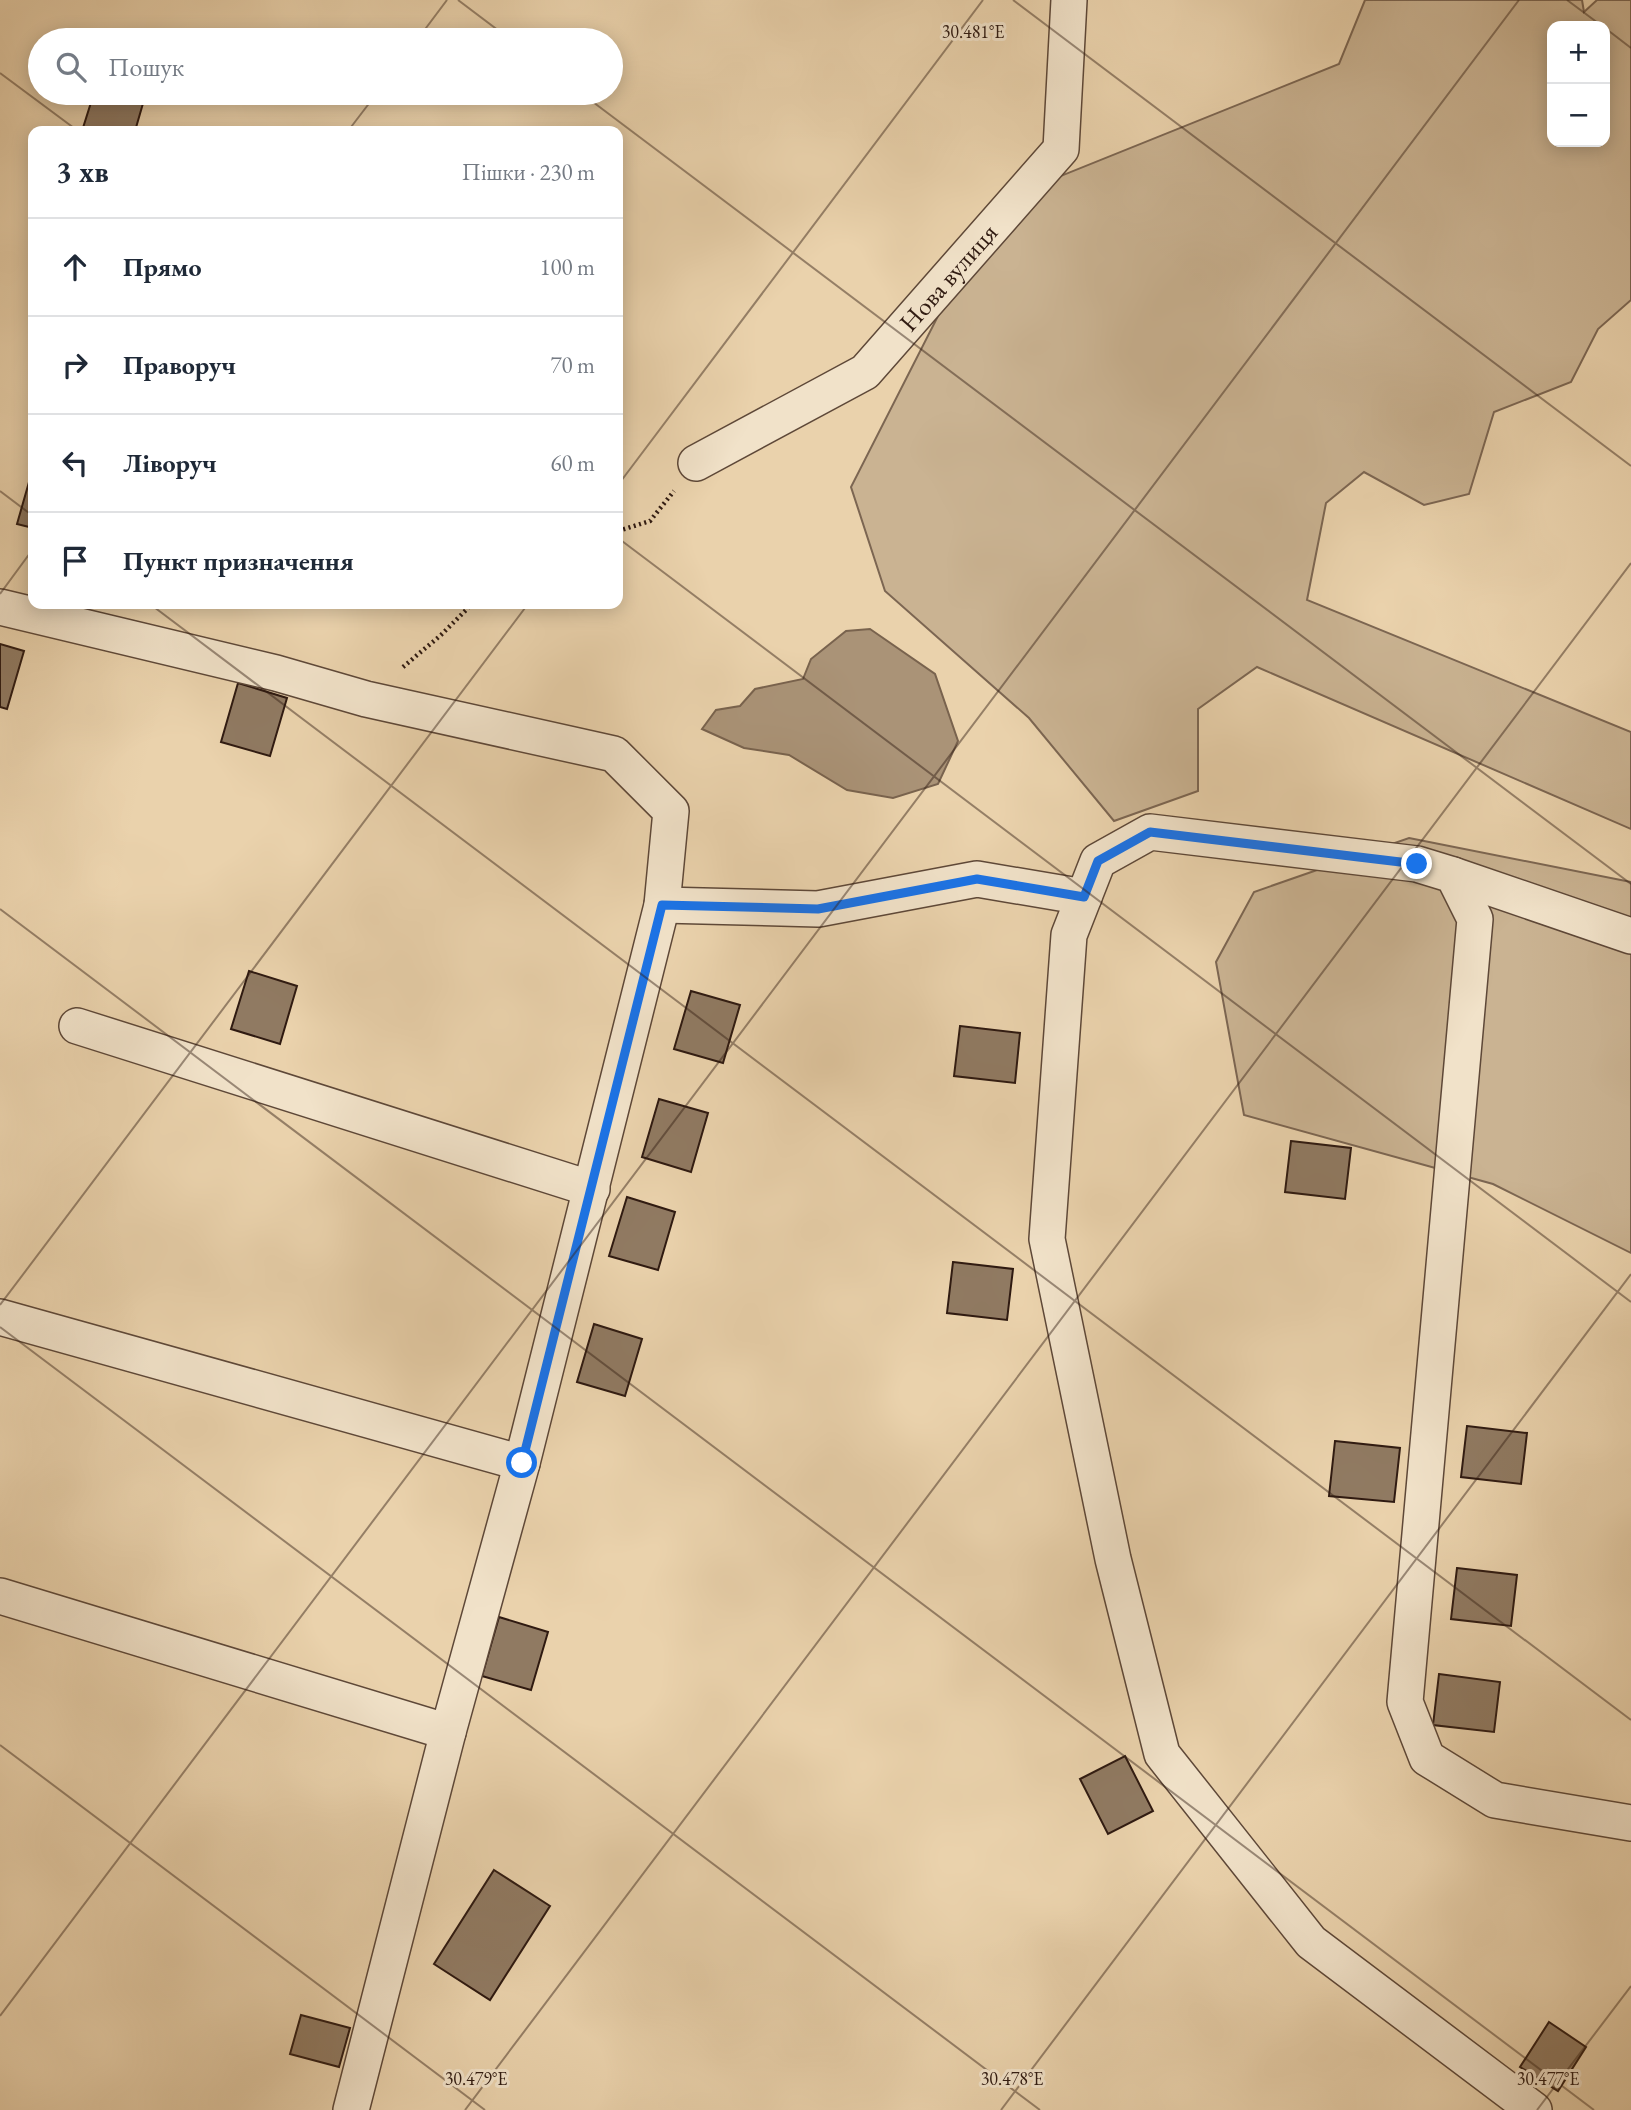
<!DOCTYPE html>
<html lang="uk">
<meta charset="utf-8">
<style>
body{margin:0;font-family:"EB Garamond",serif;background:#f2f2f3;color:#1f2937}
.controls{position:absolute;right:21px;top:21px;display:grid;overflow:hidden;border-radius:14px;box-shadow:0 4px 18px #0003}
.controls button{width:63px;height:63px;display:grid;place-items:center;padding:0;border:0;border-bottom:2px solid #e0e1e3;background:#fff;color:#1f2937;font:35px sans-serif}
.stop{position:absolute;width:21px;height:21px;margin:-16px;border:5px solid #1a73e8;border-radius:50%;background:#fff}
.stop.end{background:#1a73e8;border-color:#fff;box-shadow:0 2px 7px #0008}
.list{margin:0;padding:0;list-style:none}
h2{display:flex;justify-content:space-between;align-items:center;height:91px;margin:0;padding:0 28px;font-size:30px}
h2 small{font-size:23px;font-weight:400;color:#747a83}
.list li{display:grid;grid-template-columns:46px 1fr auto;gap:21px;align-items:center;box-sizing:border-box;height:98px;padding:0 28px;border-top:2px solid #e0e1e3}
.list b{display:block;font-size:26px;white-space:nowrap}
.list em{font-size:23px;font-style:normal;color:#747a83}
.icon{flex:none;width:38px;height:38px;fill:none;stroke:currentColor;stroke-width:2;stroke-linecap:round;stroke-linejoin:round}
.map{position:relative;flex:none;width:1631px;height:2110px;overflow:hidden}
.search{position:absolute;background:#fff;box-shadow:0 4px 18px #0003;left:28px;top:28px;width:595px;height:77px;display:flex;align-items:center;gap:18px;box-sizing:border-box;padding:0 24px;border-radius:38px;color:#747a83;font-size:26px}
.panel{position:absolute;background:#fff;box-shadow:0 4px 18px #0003;left:28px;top:126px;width:595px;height:483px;border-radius:14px}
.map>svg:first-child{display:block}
.green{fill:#cab392;stroke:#7c6652;stroke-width:2;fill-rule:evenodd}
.water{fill:#aa9377;stroke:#79634e;stroke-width:2}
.building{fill:#907a62;stroke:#2f1a11;stroke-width:2}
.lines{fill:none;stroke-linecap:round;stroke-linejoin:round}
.street-casing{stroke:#5e4838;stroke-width:38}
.path{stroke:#2f1a11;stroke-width:4.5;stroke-dasharray:2 3.5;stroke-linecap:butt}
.street{stroke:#f1e2c9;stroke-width:35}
.route{stroke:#1a73e8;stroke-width:9}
.ticks{fill:none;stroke:#2f1a11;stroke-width:2;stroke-opacity:0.45}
.labels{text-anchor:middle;stroke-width:6;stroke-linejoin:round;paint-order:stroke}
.street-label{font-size:26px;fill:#2f1a11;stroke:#f1e2c9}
.ticks-label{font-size:18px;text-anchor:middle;fill:#2f1a11;stroke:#f1e2c9;stroke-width:6;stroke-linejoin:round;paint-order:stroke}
</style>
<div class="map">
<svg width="1631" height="2110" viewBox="0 0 1631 2110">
<rect width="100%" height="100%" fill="#ead2ac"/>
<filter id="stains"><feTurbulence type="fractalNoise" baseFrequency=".00286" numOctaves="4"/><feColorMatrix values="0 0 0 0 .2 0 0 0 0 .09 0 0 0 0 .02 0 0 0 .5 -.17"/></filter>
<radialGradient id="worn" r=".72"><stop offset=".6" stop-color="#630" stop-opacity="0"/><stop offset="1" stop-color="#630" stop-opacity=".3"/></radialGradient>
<!-- green -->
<g class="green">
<path d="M1365,0H1582L1584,12L1597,0H1631V300L1598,329L1571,382L1494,412L1469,494L1424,505L1364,472L1326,503L1307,600L1631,732V829L1257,667L1198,709V791L1114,821L1029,718L885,591L851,487L996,202L1339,64ZM1552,26H1605V142H1552Z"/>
<path d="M1409,838L1631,882V1253L1493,1184L1244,1115L1216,962L1254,892Z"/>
</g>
<!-- water -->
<path class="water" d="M870,629L935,674L958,741L938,784L893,798L847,790L789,755L744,748L702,729L716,710L740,706L755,689L803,679L811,659L846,631Z"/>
<!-- building -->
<g class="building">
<path d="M94,93H146L135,131H82Z"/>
<path d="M33,468V528L17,524Z"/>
<path d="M0,644L24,651L7,709L0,707Z"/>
<path d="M238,683L287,698L270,756L221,742Z"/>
<path d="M249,971L297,986L280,1044L231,1029Z"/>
<path d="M691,991L740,1005L723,1063L674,1049Z"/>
<path d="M960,1026L1020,1033L1015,1083L954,1076Z"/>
<path d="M659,1099L708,1113L691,1172L642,1157Z"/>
<path d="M1291,1141L1351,1148L1345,1199L1285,1192Z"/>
<path d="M627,1197L675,1212L658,1270L609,1256Z"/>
<path d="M953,1262L1013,1269L1007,1320L947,1313Z"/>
<path d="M594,1324L642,1339L625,1396L577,1382Z"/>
<path d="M1467,1426L1527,1433L1521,1484L1461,1477Z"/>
<path d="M1335,1441L1400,1448L1394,1502L1329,1496Z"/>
<path d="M1457,1568L1517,1575L1511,1626L1451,1619Z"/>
<path d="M499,1617L548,1632L531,1690L482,1676Z"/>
<path d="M1439,1674L1500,1682L1494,1732L1433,1725Z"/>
<path d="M1125,1756L1153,1811L1108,1834L1080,1779Z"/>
<path d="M494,1870L550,1906L490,2000L434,1964Z"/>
<path d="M301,2015L350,2028L339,2067L290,2054Z"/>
<path d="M1549,2022L1586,2047L1558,2091L1520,2067Z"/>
</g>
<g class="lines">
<!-- street casing -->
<g class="street-casing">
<g id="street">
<path id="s1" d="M696,463L865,372L1061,149L1069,0"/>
<path d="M0,607L276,673L366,699L614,754L671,811L662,905L522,1463L448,1732L351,2110"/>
<path d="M1453,875L1631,936"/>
<path d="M662,905L818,909L977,879L1084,897"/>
<path d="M77,1026L592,1189"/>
<path d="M0,1317L522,1463"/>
<path d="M0,1596L448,1732"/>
<path d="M1534,2110L1311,1942L1162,1754L1113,1559L1047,1239L1069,935L1098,861L1150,832L1417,864L1453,875L1475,919L1405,1702L1427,1758L1495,1800L1631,1823"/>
</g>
</g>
<!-- path -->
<g class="path">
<path d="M618,531L650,521L674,491"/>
<path d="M403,667L441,635L472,604"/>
</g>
<!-- street -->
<use href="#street" class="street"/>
</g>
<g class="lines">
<!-- route -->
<path class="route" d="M522,1463L662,905L818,909L977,879L1084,897L1098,861L1150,832L1417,864"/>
</g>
<!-- ticks -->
<path class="ticks" d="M458,0L511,40M1013,0L1631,466M1567,0L1602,26M1605,28L1631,48M417,40L447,0M0,73L78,131M581,93L1631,884M348,131L377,93M618,485L983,0M0,491L33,516M618,538L1631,1302M0,594L33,549M150,604L1631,1720M0,909L1594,2110M0,1305L528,604M0,1327L1040,2110M0,1745L485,2110M0,2016L1519,0M465,2110L1631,563M1001,2110L1631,1274M1537,2110L1631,1986"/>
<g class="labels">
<!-- street labels -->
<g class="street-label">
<text dy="9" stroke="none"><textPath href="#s1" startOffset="318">Нова вулиця</textPath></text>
</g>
</g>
<g class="ticks-label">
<text x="973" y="38">30.481°E</text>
<text x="476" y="2085">30.479°E</text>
<text x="1012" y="2085">30.478°E</text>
<text x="1548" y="2085">30.477°E</text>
</g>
<rect width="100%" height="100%" filter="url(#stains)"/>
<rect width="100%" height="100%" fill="url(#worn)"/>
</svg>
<div class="controls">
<button>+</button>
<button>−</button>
</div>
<div class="stop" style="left:522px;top:1463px"></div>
<div class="stop end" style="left:1417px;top:864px"></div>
<div class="search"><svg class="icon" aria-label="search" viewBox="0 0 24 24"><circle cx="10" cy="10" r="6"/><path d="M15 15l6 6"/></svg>Пошук</div>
<section class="panel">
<h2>3 хв<small>Пішки · 230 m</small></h2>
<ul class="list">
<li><svg class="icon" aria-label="ahead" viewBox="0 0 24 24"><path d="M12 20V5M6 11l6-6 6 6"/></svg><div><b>Прямо</b></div><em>100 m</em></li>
<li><svg class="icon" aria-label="right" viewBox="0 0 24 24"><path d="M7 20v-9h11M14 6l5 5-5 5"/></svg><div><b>Праворуч</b></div><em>70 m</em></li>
<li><svg class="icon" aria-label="left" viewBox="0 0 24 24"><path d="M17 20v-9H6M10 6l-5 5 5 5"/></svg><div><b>Ліворуч</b></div><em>60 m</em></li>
<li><svg class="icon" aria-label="arrive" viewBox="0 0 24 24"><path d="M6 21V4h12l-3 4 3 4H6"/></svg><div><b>Пункт призначення</b></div></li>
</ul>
</section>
</div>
